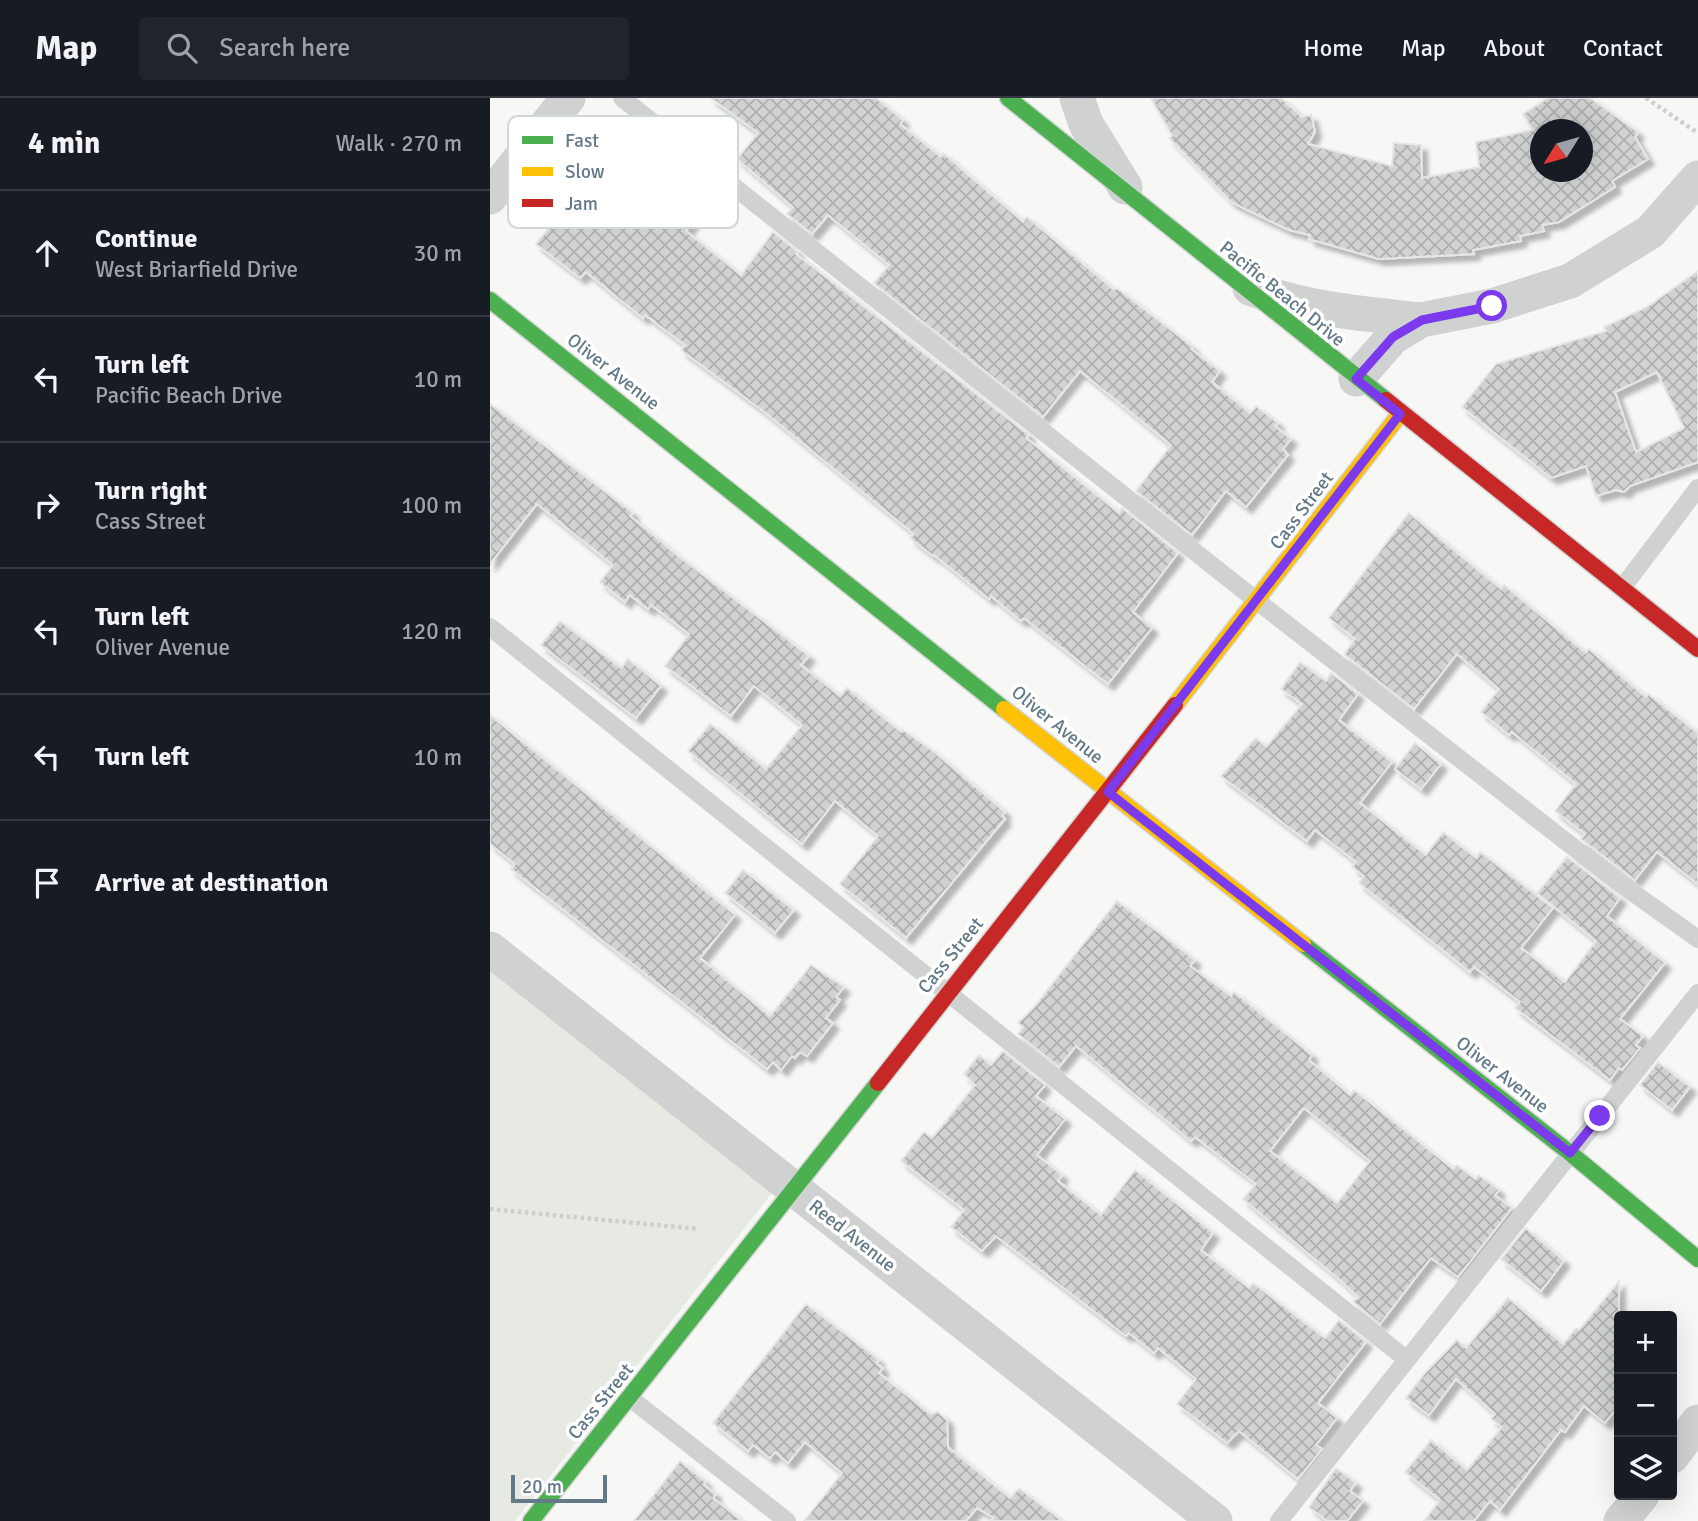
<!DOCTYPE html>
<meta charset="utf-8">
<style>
body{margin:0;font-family:Signika,sans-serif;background:#20242c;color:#f1f3f6}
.controls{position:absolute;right:21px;bottom:21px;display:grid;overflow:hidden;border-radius:7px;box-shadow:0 7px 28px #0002}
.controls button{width:63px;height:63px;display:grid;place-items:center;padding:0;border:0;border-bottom:2px solid #363941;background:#171b24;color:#f1f3f6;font:35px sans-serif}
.compass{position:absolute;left:1040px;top:21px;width:63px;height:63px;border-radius:50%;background:#171b24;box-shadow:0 7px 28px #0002;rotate:233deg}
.scale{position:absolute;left:21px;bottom:18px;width:96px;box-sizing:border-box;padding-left:7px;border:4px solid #647988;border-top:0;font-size:19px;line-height:24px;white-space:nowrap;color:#647988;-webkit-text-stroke:5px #fff;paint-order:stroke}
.stop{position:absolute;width:21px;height:21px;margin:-16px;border:5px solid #7c3aed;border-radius:50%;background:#fff}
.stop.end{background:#7c3aed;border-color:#fff;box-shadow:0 2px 7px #0008}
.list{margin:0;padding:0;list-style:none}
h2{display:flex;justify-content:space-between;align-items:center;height:91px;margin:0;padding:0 28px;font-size:30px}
h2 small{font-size:23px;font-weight:400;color:#9ea1a6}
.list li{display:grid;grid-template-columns:46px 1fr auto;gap:21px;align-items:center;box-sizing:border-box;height:126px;padding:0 28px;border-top:2px solid #363941}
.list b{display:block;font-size:26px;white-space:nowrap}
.list p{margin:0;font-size:23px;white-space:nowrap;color:#9ea1a6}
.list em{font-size:23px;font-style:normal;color:#9ea1a6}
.icon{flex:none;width:38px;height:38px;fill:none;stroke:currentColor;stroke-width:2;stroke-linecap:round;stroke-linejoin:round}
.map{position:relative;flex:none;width:1208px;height:1423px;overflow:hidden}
header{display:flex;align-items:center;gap:42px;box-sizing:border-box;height:98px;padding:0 35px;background:#171b24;border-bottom:2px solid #363941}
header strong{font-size:33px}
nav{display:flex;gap:38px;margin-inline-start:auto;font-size:24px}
.search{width:490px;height:63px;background:#20242c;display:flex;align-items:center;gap:18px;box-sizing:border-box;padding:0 24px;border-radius:7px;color:#9ea1a6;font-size:26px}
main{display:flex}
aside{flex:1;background:#171b24}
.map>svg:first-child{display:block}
.green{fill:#e6eae3}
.building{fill:url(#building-cross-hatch);stroke:#e6e6e5;stroke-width:2;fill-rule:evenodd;filter:url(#shadow)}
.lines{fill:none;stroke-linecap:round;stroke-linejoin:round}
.fast-casing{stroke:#d3d5d5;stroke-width:19}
.slow-casing{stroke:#d3d5d5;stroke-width:19}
.jam-casing{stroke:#d3d5d5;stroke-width:19}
.path{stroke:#cccecf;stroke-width:4.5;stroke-dasharray:3.5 3.5;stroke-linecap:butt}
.lane{stroke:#d0d2d2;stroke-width:18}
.street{stroke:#d0d2d2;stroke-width:35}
.fast{stroke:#4caf50;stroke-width:16}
.slow{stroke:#ffc107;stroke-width:16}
.jam{stroke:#c62828;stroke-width:16}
.route{stroke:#7c3aed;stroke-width:9}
.labels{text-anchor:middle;stroke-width:7;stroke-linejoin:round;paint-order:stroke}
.street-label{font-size:19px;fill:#647988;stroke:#fff}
.key{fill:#fff;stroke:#d0d7db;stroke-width:2}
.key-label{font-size:19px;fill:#647988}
</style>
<header>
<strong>Map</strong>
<div class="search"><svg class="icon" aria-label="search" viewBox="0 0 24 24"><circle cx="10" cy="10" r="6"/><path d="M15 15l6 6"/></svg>Search here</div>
<nav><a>Home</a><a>Map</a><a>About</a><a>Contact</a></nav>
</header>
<main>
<aside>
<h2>4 min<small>Walk · 270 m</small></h2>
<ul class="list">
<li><svg class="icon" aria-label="ahead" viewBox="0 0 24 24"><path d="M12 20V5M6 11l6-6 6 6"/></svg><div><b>Continue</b><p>West Briarfield Drive</p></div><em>30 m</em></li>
<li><svg class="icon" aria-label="left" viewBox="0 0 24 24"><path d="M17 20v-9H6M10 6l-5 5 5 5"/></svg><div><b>Turn left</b><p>Pacific Beach Drive</p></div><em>10 m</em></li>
<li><svg class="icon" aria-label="right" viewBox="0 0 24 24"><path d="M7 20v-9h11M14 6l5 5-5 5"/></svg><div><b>Turn right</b><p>Cass Street</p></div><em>100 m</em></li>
<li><svg class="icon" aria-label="left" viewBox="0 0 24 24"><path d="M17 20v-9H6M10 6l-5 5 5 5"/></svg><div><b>Turn left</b><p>Oliver Avenue</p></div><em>120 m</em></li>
<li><svg class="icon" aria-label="left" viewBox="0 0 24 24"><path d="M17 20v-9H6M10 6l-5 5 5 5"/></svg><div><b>Turn left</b></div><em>10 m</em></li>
<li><svg class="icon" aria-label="arrive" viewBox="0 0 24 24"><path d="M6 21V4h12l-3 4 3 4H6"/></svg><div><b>Arrive at destination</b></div></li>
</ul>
</aside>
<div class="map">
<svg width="1208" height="1423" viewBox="0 0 1208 1423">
<defs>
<pattern id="building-cross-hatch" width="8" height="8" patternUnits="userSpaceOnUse" patternTransform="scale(1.75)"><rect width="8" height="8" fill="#d1d3d3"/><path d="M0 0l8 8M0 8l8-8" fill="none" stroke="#adb0b1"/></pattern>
<filter id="shadow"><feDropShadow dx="6" dy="6" stdDeviation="2" flood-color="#0004"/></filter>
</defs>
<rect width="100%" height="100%" fill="#f7f7f5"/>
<!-- green -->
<path class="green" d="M0,865L282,1095L25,1423H0Z"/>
<!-- building -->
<g class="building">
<path d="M221,0H386L413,22L410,26L451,59L453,55L533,124L537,119L623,191H628L703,249L701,251L730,273L722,284L760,315L766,308L788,325L785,328L801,341L793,351L798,357L756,409L736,393L702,437L646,393L681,347L590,273L553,319L384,185L399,167L338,117L322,136L297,116L303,109L247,61L268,35Z"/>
<path d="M661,0H791L812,19L821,17L825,34L818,46L902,68L904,45L931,47L932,80L989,69L986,44L1043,32L1033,16L1058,0H1100L1148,34L1145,39L1158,61L1122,83L1125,89L1069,124L1052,127L1054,133L1030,138L1031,143L983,152L984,156L889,161L819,141L820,137L799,132L741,104L679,40L682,38ZM1051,32H1093V74H1051Z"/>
<path d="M133,26L193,70L183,83L215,108L196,133L251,177L283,134L308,154L306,156L539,337L536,340L629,415L632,410L688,455L643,514L662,530L618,586L534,520L531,523L501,498L499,501L444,457L443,458L420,440L424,436L272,312L191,252L195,247L155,217L153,220L96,174L90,180L46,146L96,83L91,79Z"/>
<path d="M1208,173V364L1140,388L1134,394L1126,392L1106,398L1096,368L1061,380L972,309L1006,266L1116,233L1114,229L1157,209ZM1167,274L1194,330L1146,354L1125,294Z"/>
<path d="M0,306L143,415L140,418L187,457L319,558L311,567L350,598L357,590L411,634L413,632L443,653L515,714L512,718L515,721L416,840L350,786L388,738L345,703L312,746L198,653L220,626L276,671L312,627L264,588L241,618L175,568L199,536L161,507L158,511L140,497L135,504L110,484L123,467L47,406L0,466Z"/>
<path d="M919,415L1011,491L1014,487L1096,555L1099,551L1156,599L1158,596L1208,635V786L1167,754L1145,782L1091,741L1095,736L1065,713L1086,686L1022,634L1019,637L991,614L1009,591L967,556L924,611L854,556L865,541L839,520Z"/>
<path d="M70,523L131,570L138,561L171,588L146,620L51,547Z"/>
<path d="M810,564L836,583L841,575L868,596L849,622L902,664L870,705L936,757L953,734L986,760L990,754L1063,810L1031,850L1075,884L1106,843L1047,795L1077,759L1130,800L1117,818L1175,865L1130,921L1153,938L1146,947L1150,950L1132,972L1129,970L1120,982L1025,910L1030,904L984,869L980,874L869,785L874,778L862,769L866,764L825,732L817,743L731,678L766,640L776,649L812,606L791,591Z"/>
<path d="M0,617L245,817L210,860L280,918L321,867L354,889L346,899L350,902L336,920L343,925L317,958L310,954L305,960L302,958L291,972L283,964L277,971L21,771L25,766L0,746Z"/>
<path d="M925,645L951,666L931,691L905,671Z"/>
<path d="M253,772L304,812L285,835L235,795Z"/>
<path d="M627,803L705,862L700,868L741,898L744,894L822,957L819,962L860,997L864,992L963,1071L967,1067L985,1081L989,1077L1009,1092L1005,1097L1022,1110L968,1179L941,1160L890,1226L863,1204L868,1199L850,1182L753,1101L766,1086L705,1039L701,1043L586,948L569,969L528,936L533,929L528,925L544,909ZM814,1010L880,1063L847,1105L780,1053Z"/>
<path d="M513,953L555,987L546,998L575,1021L547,1057L572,1077L568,1083L611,1117L645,1072L723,1135L711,1152L759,1190L763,1185L835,1240L849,1222L876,1244L828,1305L847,1320L826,1347L832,1351L808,1381L749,1333L737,1345L687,1306L706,1281L668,1250L664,1255L639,1235L636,1238L506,1138L492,1153L461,1129L474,1112L411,1063L434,1034L442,1040L485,987L474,976L489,957L501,967Z"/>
<path d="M1168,964L1200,989L1182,1012L1150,987Z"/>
<path d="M1036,1130L1074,1163L1051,1193L1011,1161Z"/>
<path d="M1129,1183V1307L1115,1325L1094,1308L1075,1334L1071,1332L1010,1412L1000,1403L984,1423H934L950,1402L915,1374L941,1342L977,1372L1012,1329L1001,1321L1005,1316L966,1281L939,1317L916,1300L935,1275L967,1242L976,1250L1018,1200L1073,1246L1086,1230L1089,1232Z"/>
<path d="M316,1206L389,1262L386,1265L393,1270L389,1275L440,1316L448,1314L457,1322L458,1349L520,1400L529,1390L572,1423H501L504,1420L487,1410L476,1423H314L352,1375L315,1344L298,1365L285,1354L280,1360L263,1347L258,1353L223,1325Z"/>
<path d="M190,1363L216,1384L214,1387L226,1396L223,1400L252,1423H144Z"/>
<path d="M846,1370L866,1385L860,1393L873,1403L857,1423H837L819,1409Z"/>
</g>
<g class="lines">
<!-- fast casing -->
<g class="fast-casing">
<g id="fast">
<path d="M518,0L896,302"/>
<path d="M0,202L514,611"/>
<path d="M813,846L1080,1055L1208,1161"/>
<path d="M41,1423L388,985"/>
</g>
</g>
<!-- slow casing -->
<g class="slow-casing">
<g id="slow">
<path d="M685,607L910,316"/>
<path d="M514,611L813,846"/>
</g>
</g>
<!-- jam casing -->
<g class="jam-casing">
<g id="jam">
<path d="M896,302L1208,551"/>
<path d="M388,985L685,607"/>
</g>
</g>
<!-- path -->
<g class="path">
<path d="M1156,0L1208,35"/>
<path d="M0,1111L209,1131"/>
</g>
<!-- lane -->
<g class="lane">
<path d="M132,0L767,503L1128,784L1208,841"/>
<path d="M1132,490L1208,390"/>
<path d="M0,529L916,1261"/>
<path d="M140,1300L297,1423"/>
<path d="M789,1423L1208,895"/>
</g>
<!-- street -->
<g class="street">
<path d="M587,0L596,26L635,89"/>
<path d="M0,99L78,0"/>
<path d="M760,190C816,211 873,216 931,222"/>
<path d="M866,281L903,239L931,222L1002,208L1080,183L1160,134L1208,80"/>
<path d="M0,851L725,1423"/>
<path d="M1182,1358L1208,1324"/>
<path d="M1131,1423L1152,1397"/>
</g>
<!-- fast -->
<use href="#fast" class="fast"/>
<!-- slow -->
<use href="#slow" class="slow"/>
<!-- jam -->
<use href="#jam" class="jam"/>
</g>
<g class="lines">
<!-- route -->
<path class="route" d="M1002,208L932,222L903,239L866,281L910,316L618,694L1080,1055L1110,1018"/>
</g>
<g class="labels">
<!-- street labels -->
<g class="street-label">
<text transform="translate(793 195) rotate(39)" y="7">Pacific Beach Drive</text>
<text transform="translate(124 273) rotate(38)" y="7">Oliver Avenue</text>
<text transform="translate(811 412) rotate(-53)" y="7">Cass Street</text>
<text transform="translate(568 626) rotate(39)" y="7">Oliver Avenue</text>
<text transform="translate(460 857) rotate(-51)" y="7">Cass Street</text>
<text transform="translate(1013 976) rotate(38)" y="7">Oliver Avenue</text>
<text transform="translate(363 1137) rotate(38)" y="7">Reed Avenue</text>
<text transform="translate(110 1303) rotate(-51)" y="7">Cass Street</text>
</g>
</g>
<!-- legend -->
<rect x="18" y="18" width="230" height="112" rx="10" class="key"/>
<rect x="32" y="38" width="31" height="8" fill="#4caf50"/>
<rect x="32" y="69" width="31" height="9" fill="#ffc107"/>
<rect x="32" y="101" width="31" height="8" fill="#c62828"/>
<g class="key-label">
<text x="75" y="49">Fast</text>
<text x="75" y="80">Slow</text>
<text x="75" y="112">Jam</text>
</g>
</svg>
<div class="controls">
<button>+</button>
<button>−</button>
<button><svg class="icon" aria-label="layers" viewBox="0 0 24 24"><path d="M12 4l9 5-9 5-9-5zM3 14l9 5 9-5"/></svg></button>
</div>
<svg class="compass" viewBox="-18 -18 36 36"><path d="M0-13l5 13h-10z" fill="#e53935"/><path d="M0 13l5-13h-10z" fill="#9ea1a6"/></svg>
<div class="scale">20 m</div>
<div class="stop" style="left:1002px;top:208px"></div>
<div class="stop end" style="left:1110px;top:1018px"></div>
</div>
</main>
